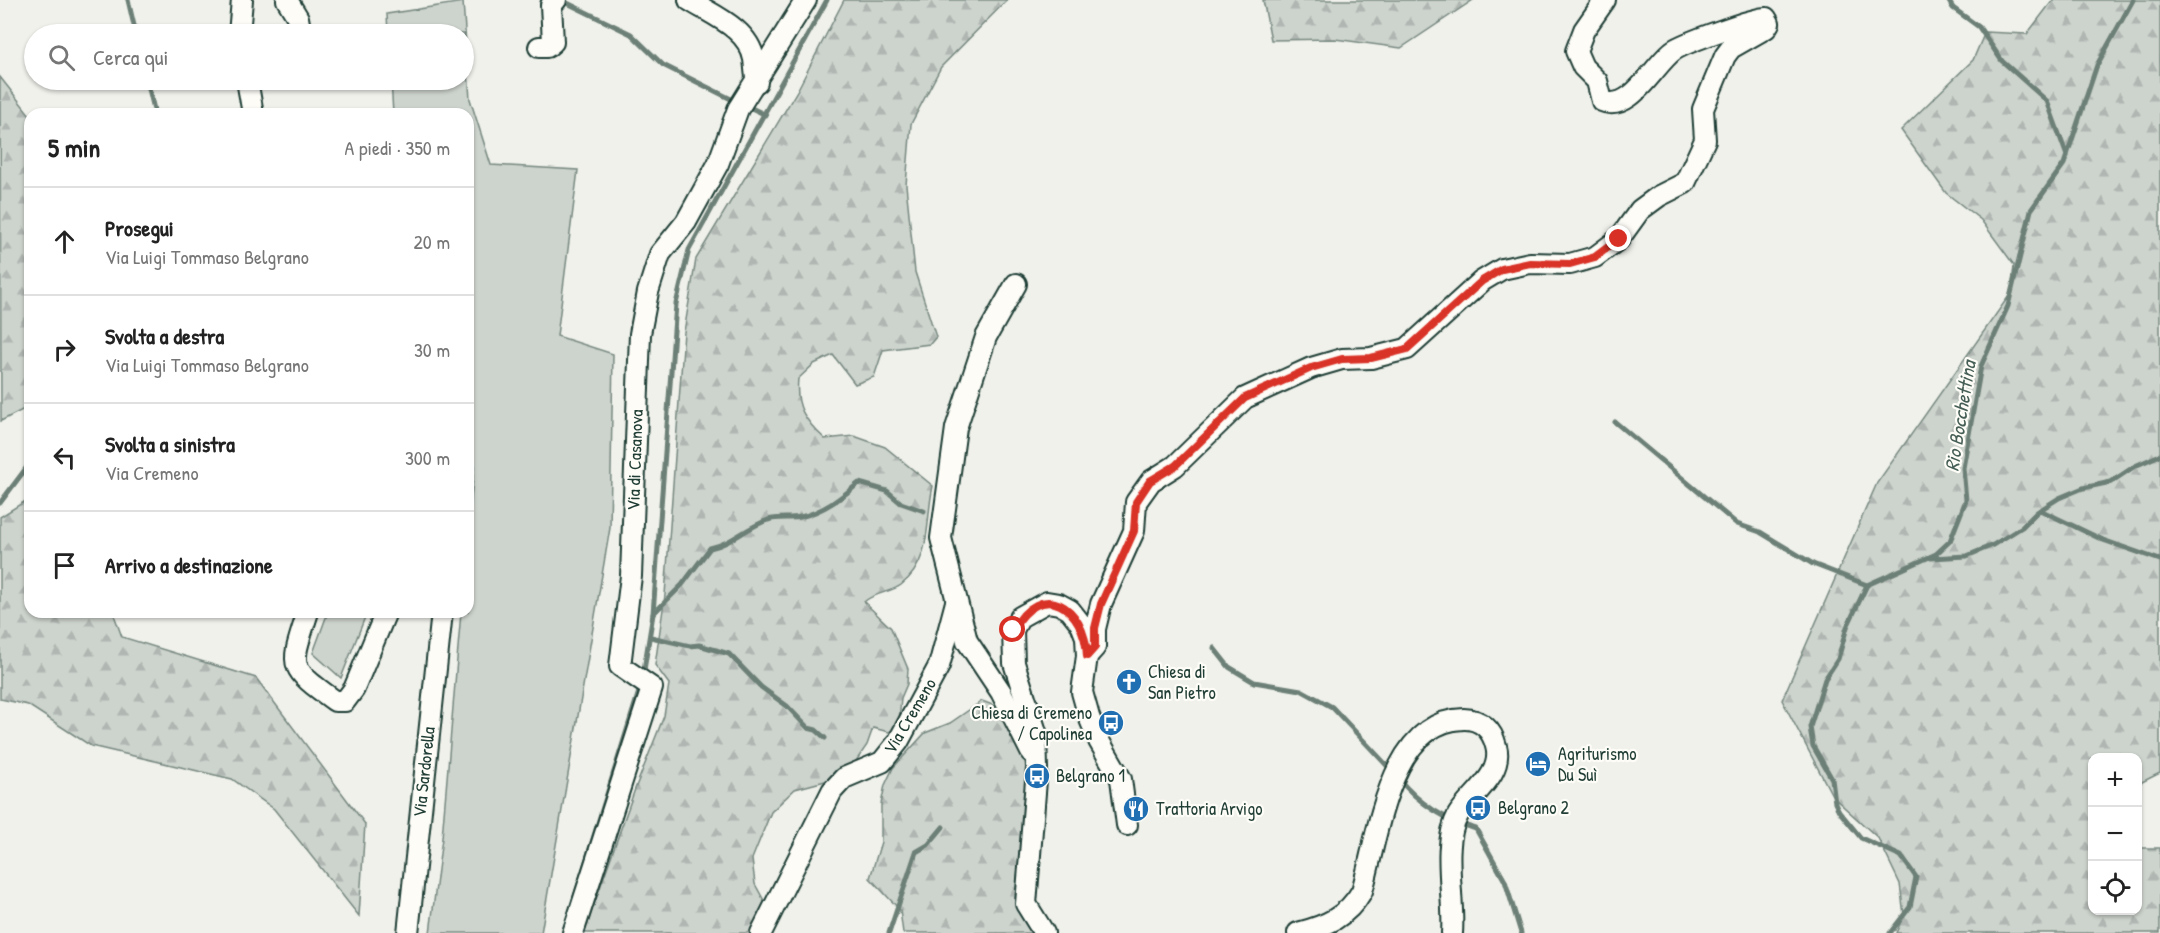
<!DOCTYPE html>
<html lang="it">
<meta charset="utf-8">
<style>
body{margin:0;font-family:"Patrick Hand",sans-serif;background:#f2f2f2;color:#222}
.controls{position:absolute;right:18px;bottom:18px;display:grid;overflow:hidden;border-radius:12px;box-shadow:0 2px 4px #0004}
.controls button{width:54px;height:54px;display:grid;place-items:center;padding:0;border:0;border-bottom:2px solid #e0e0e0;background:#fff;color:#222;font:30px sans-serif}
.stop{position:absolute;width:18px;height:18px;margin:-14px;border:4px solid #d93025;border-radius:50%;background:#fff}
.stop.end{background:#d93025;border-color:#fff;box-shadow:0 2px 6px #0008}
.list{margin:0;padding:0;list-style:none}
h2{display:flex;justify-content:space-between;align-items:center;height:78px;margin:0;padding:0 24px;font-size:26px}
h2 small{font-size:20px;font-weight:400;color:#767676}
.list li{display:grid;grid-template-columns:39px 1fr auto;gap:18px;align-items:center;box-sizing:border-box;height:108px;padding:0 24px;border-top:2px solid #e0e0e0}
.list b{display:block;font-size:22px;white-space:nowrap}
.list p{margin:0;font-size:20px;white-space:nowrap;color:#767676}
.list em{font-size:20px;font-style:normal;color:#767676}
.icon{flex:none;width:33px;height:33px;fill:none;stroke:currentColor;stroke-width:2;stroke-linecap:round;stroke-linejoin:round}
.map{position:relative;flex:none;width:2160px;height:933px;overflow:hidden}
.search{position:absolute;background:#fff;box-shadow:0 2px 4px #0004;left:24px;top:24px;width:450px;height:66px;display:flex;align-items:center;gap:15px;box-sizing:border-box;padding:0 21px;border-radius:33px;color:#767676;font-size:22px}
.panel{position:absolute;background:#fff;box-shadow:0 2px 4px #0004;left:24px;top:108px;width:450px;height:510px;border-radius:18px}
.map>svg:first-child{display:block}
.green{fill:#cdd3cd;stroke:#768880;stroke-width:1.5}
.forest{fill:url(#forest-firs);stroke:#768880;stroke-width:1.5}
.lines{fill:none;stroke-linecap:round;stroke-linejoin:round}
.stream{stroke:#6c8077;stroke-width:5}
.minor-casing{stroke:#1f3d34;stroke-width:24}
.minor{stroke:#fdfcf7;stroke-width:20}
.route{stroke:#d93025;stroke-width:8}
.labels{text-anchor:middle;stroke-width:4.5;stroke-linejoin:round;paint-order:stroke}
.street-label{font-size:18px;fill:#1f3d34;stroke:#fdfcf7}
.poi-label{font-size:18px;fill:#1f3d34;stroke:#fdfcf7;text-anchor:start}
.water-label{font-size:20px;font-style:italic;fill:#455e56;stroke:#fdfcf7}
</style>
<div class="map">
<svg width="2160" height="933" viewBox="0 0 2160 933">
<defs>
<pattern id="forest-firs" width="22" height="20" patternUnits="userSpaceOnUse" patternTransform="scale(1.5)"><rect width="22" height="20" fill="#cdd3cd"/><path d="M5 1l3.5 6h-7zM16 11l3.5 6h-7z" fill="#b0b6b1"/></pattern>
</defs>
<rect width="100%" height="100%" fill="#f0f1eb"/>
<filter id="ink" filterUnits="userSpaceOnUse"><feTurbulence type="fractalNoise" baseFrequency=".0167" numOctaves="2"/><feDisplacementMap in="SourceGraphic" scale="12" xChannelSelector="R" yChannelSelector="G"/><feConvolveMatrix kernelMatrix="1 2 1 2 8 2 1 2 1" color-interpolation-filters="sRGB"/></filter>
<g filter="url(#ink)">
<!-- green -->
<g class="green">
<path d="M463,2L470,99L491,165L578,170L557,336L613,354L610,528L541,933H430L442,838L461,612H468V531L474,466L468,464V114H393L391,80H464V34H388L387,14Z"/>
<path d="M328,612H367L341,678L313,653Z"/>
</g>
<!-- forest -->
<g class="forest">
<path d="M844,0H1007L941,67L911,124L906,185L915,272L936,337L930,344L883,350L874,377L855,384L833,355L814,364L798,379C795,406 805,421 825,439L854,436L885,447L933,486C925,520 933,560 901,585C890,593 873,593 864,602L891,628L908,669L907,684L901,698L899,721L896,728L889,732L873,728L867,745L854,764L825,781L795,789L771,812L752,859L755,884L767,906L753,933H584L635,789L664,716L669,684L655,665L665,595L684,332L696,259L797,91Z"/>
<path d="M1263,0H1473L1401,48L1335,39L1271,40Z"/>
<path d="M2053,0H2160V773L2138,784V758H2092V910H2138V848H2160V933H1896L1904,915L1900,884L1878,838L1833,797L1782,700L1877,483L2011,293L2014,265L1981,220L1946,193L1901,130L1973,60L1985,32L2027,34Z"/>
<path d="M0,77L30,115V406L1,421Z"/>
<path d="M30,498V612H113L122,637L256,678L365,824L359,916L274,809L232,779L91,746L28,705L0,699V517Z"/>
<path d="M982,701L998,707L1024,751L1027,776L1015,899L1032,933H903L900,910L870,878L881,842V804L885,785L893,768L925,733L950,723Z"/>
</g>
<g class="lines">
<!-- stream -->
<g class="stream">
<path d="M128,0L136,34"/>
<path d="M561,0L631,34L663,65L737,102"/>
<path d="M1948,0L1953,8L1979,27L2002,61L2047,101L2067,156"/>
<path d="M147,80L155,114"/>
<path d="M745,105L766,115"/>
<path d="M1615,422L1737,524L1760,532L1813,564L1867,585"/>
<path d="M0,503L30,463"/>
<path d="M2040,510L2103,540L2160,560"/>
<path d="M1931,558L1967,556L1993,545L2022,527L2037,512L2059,498L2083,488L2111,482L2135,466L2160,455"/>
<path d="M653,614L682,585L710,548C731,544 747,527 768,520C778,517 789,519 800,517C823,512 841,498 859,483L887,491L901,503L924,511"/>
<path d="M651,637L690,646L699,645L729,654L761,687L787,706L808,728L816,730L825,738"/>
<path d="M1214,648L1229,667L1254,682L1301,690L1332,707L1393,772"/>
<path d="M643,676L653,614L676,304L689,250L827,0"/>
<path d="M1399,779C1420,805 1445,820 1476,829L1505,881L1521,933"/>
<path d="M574,900L641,685"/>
<path d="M889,933L916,852L928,845L943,827"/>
<path d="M1890,933L1910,907L1916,877L1901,856L1861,838L1839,811L1835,803L1832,779L1813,746L1810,727L1825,679L1838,659L1847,627L1867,585L1936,554L1950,541L1966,500L1963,468L1981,366L2008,306L2031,210L2064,164L2097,65L2133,0"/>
</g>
<!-- minor casing -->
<g class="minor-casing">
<g id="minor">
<path d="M287,0L298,18L301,34"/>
<path d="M689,0C712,15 748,28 754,59C755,66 755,74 757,82"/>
<path d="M239,34L242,0"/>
<path d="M539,47H547L553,42L551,5L556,0"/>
<path d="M247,80L253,114"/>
<path d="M1016,284L986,337L956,428L941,538L967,641L1001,692L1031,752"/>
<path d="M308,612C290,668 287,666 335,701H345L354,689L386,612"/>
<path d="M1087,656L1095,647V629L1101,604L1134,531L1136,502L1151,481L1175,466L1245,398L1311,368L1342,359L1371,358L1407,349L1482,281L1502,269L1530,263L1570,264L1595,257L1619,239L1640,210L1659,196L1685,183L1705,140L1703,109L1725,56L1731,48L1766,28L1769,23L1766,18C1756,17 1684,43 1674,50C1654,64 1631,114 1602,101L1597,81L1583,67L1576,51L1584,30L1605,0"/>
<path d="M408,933L442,612"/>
<path d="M573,933L652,688L620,666L631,576L640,334L648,292L660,254L686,222L718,164L738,109L806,0"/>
<path d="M761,933L832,791L844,778L882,762L898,742L939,666L956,602"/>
<path d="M1044,933L1026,904L1037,768L1036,732L1014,663L1013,630L1020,617L1047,602L1059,604L1070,610L1081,624L1086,637L1087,656L1082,692L1089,717L1099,741L1121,779L1127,825"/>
<path d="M1298,933C1326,926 1347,917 1362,891C1378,837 1389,720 1464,719C1481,719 1492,730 1496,746C1504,775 1471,794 1458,815C1441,845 1455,899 1452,933"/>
</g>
</g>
<!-- minor -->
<use href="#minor" class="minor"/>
</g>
</g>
<g class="lines" filter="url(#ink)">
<!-- route -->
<path class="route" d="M1013,630C1041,578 1085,606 1087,656L1095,647V628L1101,604L1134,531L1136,502L1150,481L1175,466L1245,398L1311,368L1342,359L1371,358L1407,349L1482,281L1502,269L1530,263L1570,264L1595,257L1619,239"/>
</g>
<!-- icons -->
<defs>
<g id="church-disc" transform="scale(1.35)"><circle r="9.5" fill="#1f6fb2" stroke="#fdfcf7"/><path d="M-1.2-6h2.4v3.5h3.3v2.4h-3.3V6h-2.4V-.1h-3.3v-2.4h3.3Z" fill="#fff"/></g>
<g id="bus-disc" transform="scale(1.35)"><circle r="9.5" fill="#1f6fb2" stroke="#fdfcf7"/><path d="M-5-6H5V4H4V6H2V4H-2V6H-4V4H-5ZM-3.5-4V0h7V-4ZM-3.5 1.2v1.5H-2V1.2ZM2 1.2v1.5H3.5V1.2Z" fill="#fff"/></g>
<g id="hotel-disc" transform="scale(1.35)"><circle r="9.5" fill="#1f6fb2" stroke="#fdfcf7"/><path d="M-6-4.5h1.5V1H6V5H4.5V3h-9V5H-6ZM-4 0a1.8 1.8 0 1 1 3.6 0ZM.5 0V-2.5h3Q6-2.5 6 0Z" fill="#fff"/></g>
<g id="restaurant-disc" transform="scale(1.35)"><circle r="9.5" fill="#1f6fb2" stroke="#fdfcf7"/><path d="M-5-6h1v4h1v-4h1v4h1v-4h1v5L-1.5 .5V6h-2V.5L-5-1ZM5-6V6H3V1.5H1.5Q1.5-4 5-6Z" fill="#fff"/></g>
</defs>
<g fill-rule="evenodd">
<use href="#church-disc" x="1129" y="682"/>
<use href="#bus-disc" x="1111" y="723"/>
<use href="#hotel-disc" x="1538" y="764"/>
<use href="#bus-disc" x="1037" y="776"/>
<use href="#bus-disc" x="1478" y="808"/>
<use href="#restaurant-disc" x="1136" y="809"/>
</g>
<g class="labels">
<!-- street labels -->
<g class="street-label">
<text transform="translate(635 460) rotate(-88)" y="6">Via di Casanova</text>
<text transform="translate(910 716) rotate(-59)" y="6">Via Cremeno</text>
<text transform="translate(424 772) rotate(-84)" y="6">Via Sardorella</text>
</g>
<!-- poi labels -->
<g class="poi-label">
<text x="1148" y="678">Chiesa di<tspan x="1148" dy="21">San Pietro</tspan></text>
<text x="1092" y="719" text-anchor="end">Chiesa di Cremeno<tspan x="1092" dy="21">/ Capolinea</tspan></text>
<text x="1558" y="760">Agriturismo<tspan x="1558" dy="21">Du Suì</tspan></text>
<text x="1056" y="782">Belgrano 1</text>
<text x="1498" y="814">Belgrano 2</text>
<text x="1156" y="815">Trattoria Arvigo</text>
</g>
<!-- water labels -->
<g class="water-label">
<text transform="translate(1960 416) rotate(-81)" y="7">Rio Bocchettina</text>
</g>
</g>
</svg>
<div class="controls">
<button>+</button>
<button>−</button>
<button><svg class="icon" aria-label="locate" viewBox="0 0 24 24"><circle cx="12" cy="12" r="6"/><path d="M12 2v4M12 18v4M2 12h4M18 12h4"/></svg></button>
</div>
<div class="stop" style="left:1013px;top:630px"></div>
<div class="stop end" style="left:1619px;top:239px"></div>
<div class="search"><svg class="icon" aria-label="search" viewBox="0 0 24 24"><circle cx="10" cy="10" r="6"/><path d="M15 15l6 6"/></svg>Cerca qui</div>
<section class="panel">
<h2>5 min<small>A piedi · 350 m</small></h2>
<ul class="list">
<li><svg class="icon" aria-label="ahead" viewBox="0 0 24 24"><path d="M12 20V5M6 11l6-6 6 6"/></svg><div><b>Prosegui</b><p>Via Luigi Tommaso Belgrano</p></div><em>20 m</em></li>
<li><svg class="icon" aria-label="right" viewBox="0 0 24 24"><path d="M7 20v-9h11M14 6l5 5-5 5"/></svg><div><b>Svolta a destra</b><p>Via Luigi Tommaso Belgrano</p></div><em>30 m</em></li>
<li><svg class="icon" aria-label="left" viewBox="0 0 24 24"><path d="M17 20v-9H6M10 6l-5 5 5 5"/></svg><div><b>Svolta a sinistra</b><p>Via Cremeno</p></div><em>300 m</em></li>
<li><svg class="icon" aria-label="arrive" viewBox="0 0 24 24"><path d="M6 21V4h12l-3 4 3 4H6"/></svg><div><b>Arrivo a destinazione</b></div></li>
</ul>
</section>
</div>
